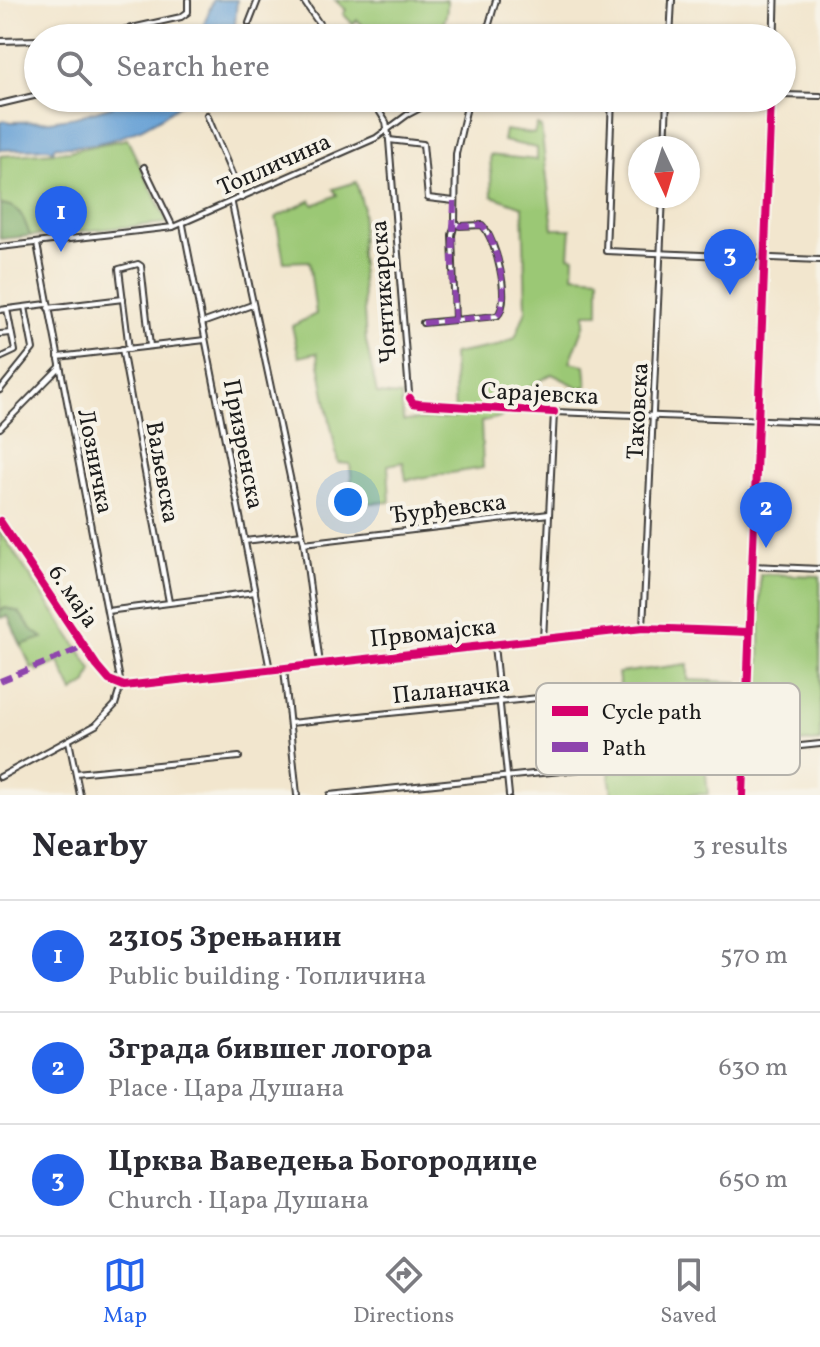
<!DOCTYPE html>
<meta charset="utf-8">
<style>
body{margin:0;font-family:Vollkorn,serif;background:#f2f2f3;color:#2b2b33}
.compass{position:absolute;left:628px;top:136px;width:72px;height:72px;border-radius:50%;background:#fff;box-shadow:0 2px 6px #0004;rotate:176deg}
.you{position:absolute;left:348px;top:502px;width:28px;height:28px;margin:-20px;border:6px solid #fff;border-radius:50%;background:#1a73e8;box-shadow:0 0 0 12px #1a73e833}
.badge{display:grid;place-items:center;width:52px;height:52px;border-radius:50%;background:#2563eb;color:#fff;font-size:26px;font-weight:700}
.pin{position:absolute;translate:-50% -66px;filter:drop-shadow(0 2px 4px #0008)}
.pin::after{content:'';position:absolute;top:42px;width:28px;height:24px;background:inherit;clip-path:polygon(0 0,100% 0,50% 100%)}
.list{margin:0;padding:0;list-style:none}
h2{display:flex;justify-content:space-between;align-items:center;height:104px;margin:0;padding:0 32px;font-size:34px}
h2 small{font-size:26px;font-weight:400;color:#7c7c81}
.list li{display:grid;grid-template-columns:52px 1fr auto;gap:24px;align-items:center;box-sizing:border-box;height:112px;padding:0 32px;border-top:2px solid #e1e1e2}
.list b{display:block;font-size:30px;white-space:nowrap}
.list p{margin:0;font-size:26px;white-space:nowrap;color:#7c7c81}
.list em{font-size:26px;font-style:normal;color:#7c7c81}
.icon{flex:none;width:44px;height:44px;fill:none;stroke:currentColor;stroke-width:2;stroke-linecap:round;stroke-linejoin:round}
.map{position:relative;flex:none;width:820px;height:795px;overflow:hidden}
.search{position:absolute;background:#fff;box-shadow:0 2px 6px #0004;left:24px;right:24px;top:24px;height:88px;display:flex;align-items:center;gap:20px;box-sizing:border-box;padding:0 28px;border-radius:44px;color:#7c7c81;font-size:30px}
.sheet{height:440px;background:#fff}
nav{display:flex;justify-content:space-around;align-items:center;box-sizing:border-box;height:112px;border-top:2px solid #e1e1e2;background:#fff;font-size:22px;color:#7c7c81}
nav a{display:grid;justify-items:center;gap:4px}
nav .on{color:#2563eb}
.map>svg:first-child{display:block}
.green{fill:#9bc875;stroke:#5c7248;stroke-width:2}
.forest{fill:#7cac66;stroke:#4c6441;stroke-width:2}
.water{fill:#66a0d5;stroke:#415e78;stroke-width:2}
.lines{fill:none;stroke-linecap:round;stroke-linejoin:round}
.minor-casing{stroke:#3c3a37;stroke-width:8}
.tertiary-casing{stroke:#3c3a37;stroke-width:9}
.minor{stroke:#fff;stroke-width:4}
.tertiary{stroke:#fff;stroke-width:5}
.quiet{stroke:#8e44ad;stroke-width:6;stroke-dasharray:12 6;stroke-linecap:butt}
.cycleway-casing{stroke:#f7f3e8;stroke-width:13}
.cycleway{stroke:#d6006c;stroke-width:8}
.labels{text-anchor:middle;stroke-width:8;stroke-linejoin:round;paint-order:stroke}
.street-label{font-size:24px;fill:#1c1c1c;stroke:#f7f3e8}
.key{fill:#f7f3e8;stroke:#b5b2ab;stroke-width:2}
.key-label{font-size:22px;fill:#1c1c1c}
</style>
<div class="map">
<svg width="820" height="795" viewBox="0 0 820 795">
<rect width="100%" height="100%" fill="#f7f3e8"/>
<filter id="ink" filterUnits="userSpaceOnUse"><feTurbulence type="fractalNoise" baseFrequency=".0125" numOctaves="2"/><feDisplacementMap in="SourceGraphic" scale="16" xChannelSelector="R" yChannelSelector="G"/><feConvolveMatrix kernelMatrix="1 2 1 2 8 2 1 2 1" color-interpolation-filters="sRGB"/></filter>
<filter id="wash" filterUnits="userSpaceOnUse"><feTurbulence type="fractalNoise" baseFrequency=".006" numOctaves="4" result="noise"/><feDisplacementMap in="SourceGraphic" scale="32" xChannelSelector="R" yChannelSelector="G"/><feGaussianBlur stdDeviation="1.8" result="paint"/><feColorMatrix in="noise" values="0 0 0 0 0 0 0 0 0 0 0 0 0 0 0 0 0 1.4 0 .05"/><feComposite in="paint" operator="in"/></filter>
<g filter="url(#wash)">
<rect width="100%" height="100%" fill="#f2e6ce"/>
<!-- green -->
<g class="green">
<path d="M335,0H447C448,15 444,27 433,38H376L357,20L353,24L343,14L346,10Z"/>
<path d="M537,125L541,127L553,229H571L569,256L574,257L573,275L599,277V313H585V323L570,362L585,365L587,386L580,388L552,374L521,392V402L500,417L481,422L483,468L406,480L403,462L388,465L390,502L354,504L350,464L338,463L317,353L299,357L292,326L316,314L309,261L284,262L276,217L311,200L314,205L337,195L333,189L356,182L363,206L360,253L366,341L377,394L401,396L403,421L455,418L453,354L497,346L515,338L526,310L523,207L492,196L490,155L537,160V148L503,141L505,130L534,134Z"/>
<path d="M127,139L168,223L30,236C24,218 21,206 0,204V156L69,151Z"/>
<path d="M0,531L92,669L87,683L73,692L59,662L37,671L35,667L32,669L21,645L42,637L31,629L19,612L6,608L0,610Z"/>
<path d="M760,574L820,576V741L760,747Z"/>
<path d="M688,664V680L738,682L735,748L624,760L617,697L621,696L618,673Z"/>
<path d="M705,763L708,794L612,795L609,772Z"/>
</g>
<!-- forest -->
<g class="forest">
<path d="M0,204C21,206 24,218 30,236L0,239Z"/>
<path d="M6,608L19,612L31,629L43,638L21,645L8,616L0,618V610Z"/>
</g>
<!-- water -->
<g class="water">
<path d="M213,0H237L235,24L231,38H199Z"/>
<path d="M131,98H187C151,130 104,149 55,146L53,151L49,148L0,150V123L4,120L11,122L50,121L76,117L112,106L119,99Z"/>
</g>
</g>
<g filter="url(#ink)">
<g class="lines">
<!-- minor casing -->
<g class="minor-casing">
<g id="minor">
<path d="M303,0L329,38"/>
<path d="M249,23L258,0"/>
<path d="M87,38L181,17L188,12V0"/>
<path d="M485,38L496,0"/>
<path d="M670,38L672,0"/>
<path d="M0,41L38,40"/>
<path d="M782,95L820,96"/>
<path d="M371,98L386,122L389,140L409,393L413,403L554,412L820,422"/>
<path d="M612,98L606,251L820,260"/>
<path d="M0,104L38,95"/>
<path d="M207,115L242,198"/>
<path d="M389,140L423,144L428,198L454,201"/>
<path d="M665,148L667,98"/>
<path d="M144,167L173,227"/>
<path d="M232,204L304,543L320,664"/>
<path d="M455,223L460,226L482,225C496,239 512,302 497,316L455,320L452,235L455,223L456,154L469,98"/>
<path d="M183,225L270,670"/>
<path d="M0,247L173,227L376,138L407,115L439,98"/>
<path d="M48,308L123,299"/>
<path d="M0,310L47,304"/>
<path d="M202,323L252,305"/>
<path d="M423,323L455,320"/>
<path d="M0,334L11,333"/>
<path d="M122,349L169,602"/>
<path d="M129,349L119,269L138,264L141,266L150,346"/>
<path d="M58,357L205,340"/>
<path d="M0,358L15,351L7,309"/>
<path d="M0,390L33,349L25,307"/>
<path d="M0,428L60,367"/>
<path d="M245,541L302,534"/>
<path d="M304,543L549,514"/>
<path d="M752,566L820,569"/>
<path d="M107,611L255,592"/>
<path d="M643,628L663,196"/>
<path d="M543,640L554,412"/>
<path d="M494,645L509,795"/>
<path d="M284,669L297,795"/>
<path d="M290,723L617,690"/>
<path d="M69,741L80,795"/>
<path d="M76,773L239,757"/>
<path d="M0,777L96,725L115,705L121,685L37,244"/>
<path d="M330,795L820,744"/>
</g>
</g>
<!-- tertiary casing -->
<g class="tertiary-casing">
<g id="tertiary">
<path d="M774,38L775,0"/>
<path d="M0,521L97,666L109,680L124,686L643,628L749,632"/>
<path d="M743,795L771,98"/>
</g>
</g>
<!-- minor -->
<use href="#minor" class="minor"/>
<!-- tertiary -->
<use href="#tertiary" class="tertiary"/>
<!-- quiet -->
<g class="quiet">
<path d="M454,201L452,262L455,320L497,316C512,302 496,239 482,225L460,226L455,223"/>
<path d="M423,323L455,320"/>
<path d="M0,681L84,647"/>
</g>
<!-- cycleway casing -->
<g class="cycleway-casing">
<g id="cycleway">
<path d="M410,398L413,403L419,404L554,412"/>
<path d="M0,521L97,666L109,680L124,686L643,628L749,632"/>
<path d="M743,795L771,98"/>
</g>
</g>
<!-- cycleway -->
<use href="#cycleway" class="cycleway"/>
</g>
</g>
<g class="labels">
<!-- street labels -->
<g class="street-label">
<text transform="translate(274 164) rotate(-24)" y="8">Топличина</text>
<text transform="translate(383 292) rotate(-94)" y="8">Чонтикарска</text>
<text transform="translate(540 393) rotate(3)" y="8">Сарајевска</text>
<text transform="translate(637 411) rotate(-87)" y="8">Таковска</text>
<text transform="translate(244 444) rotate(79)" y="8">Призренска</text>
<text transform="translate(96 461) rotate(79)" y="8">Лозничка</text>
<text transform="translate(163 472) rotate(80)" y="8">Ваљевска</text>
<text transform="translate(448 508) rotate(-7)" y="8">Ђурђевска</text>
<text transform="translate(74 596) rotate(56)" y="8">6. маја</text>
<text transform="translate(433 632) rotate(-6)" y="8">Првомајска</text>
<text transform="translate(451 689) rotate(-6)" y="8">Паланачка</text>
</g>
</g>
<!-- legend -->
<rect x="536" y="683" width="264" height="92" rx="12" class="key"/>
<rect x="552" y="706" width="36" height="10" fill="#d6006c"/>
<rect x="552" y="742" width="36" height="10" fill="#8e44ad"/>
<g class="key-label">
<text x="602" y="719">Cycle path</text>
<text x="602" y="755">Path</text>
</g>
</svg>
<svg class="compass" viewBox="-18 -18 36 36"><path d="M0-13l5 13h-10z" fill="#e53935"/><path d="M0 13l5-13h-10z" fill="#7c7c81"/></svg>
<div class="you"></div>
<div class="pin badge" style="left:61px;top:252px">1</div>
<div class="pin badge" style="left:766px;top:548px">2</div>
<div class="pin badge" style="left:730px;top:295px">3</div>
<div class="search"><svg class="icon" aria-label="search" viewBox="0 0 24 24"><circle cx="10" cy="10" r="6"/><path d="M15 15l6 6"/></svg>Search here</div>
</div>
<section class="sheet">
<h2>Nearby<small>3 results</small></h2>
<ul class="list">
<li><span class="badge">1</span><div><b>23105 Зрењанин</b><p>Public building · Топличина</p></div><em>570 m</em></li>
<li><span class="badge">2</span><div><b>Зграда бившег логора</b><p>Place · Цара Душана</p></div><em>630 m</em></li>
<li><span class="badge">3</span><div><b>Црква Ваведења Богородице</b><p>Church · Цара Душана</p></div><em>650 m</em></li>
</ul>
</section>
<nav>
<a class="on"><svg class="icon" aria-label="map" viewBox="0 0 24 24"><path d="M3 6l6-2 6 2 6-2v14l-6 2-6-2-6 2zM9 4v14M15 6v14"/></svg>Map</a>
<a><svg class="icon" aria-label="directions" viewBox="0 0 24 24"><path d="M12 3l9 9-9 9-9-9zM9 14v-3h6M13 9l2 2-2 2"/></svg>Directions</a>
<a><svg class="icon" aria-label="saved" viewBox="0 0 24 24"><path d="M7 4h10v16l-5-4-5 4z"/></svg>Saved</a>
</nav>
